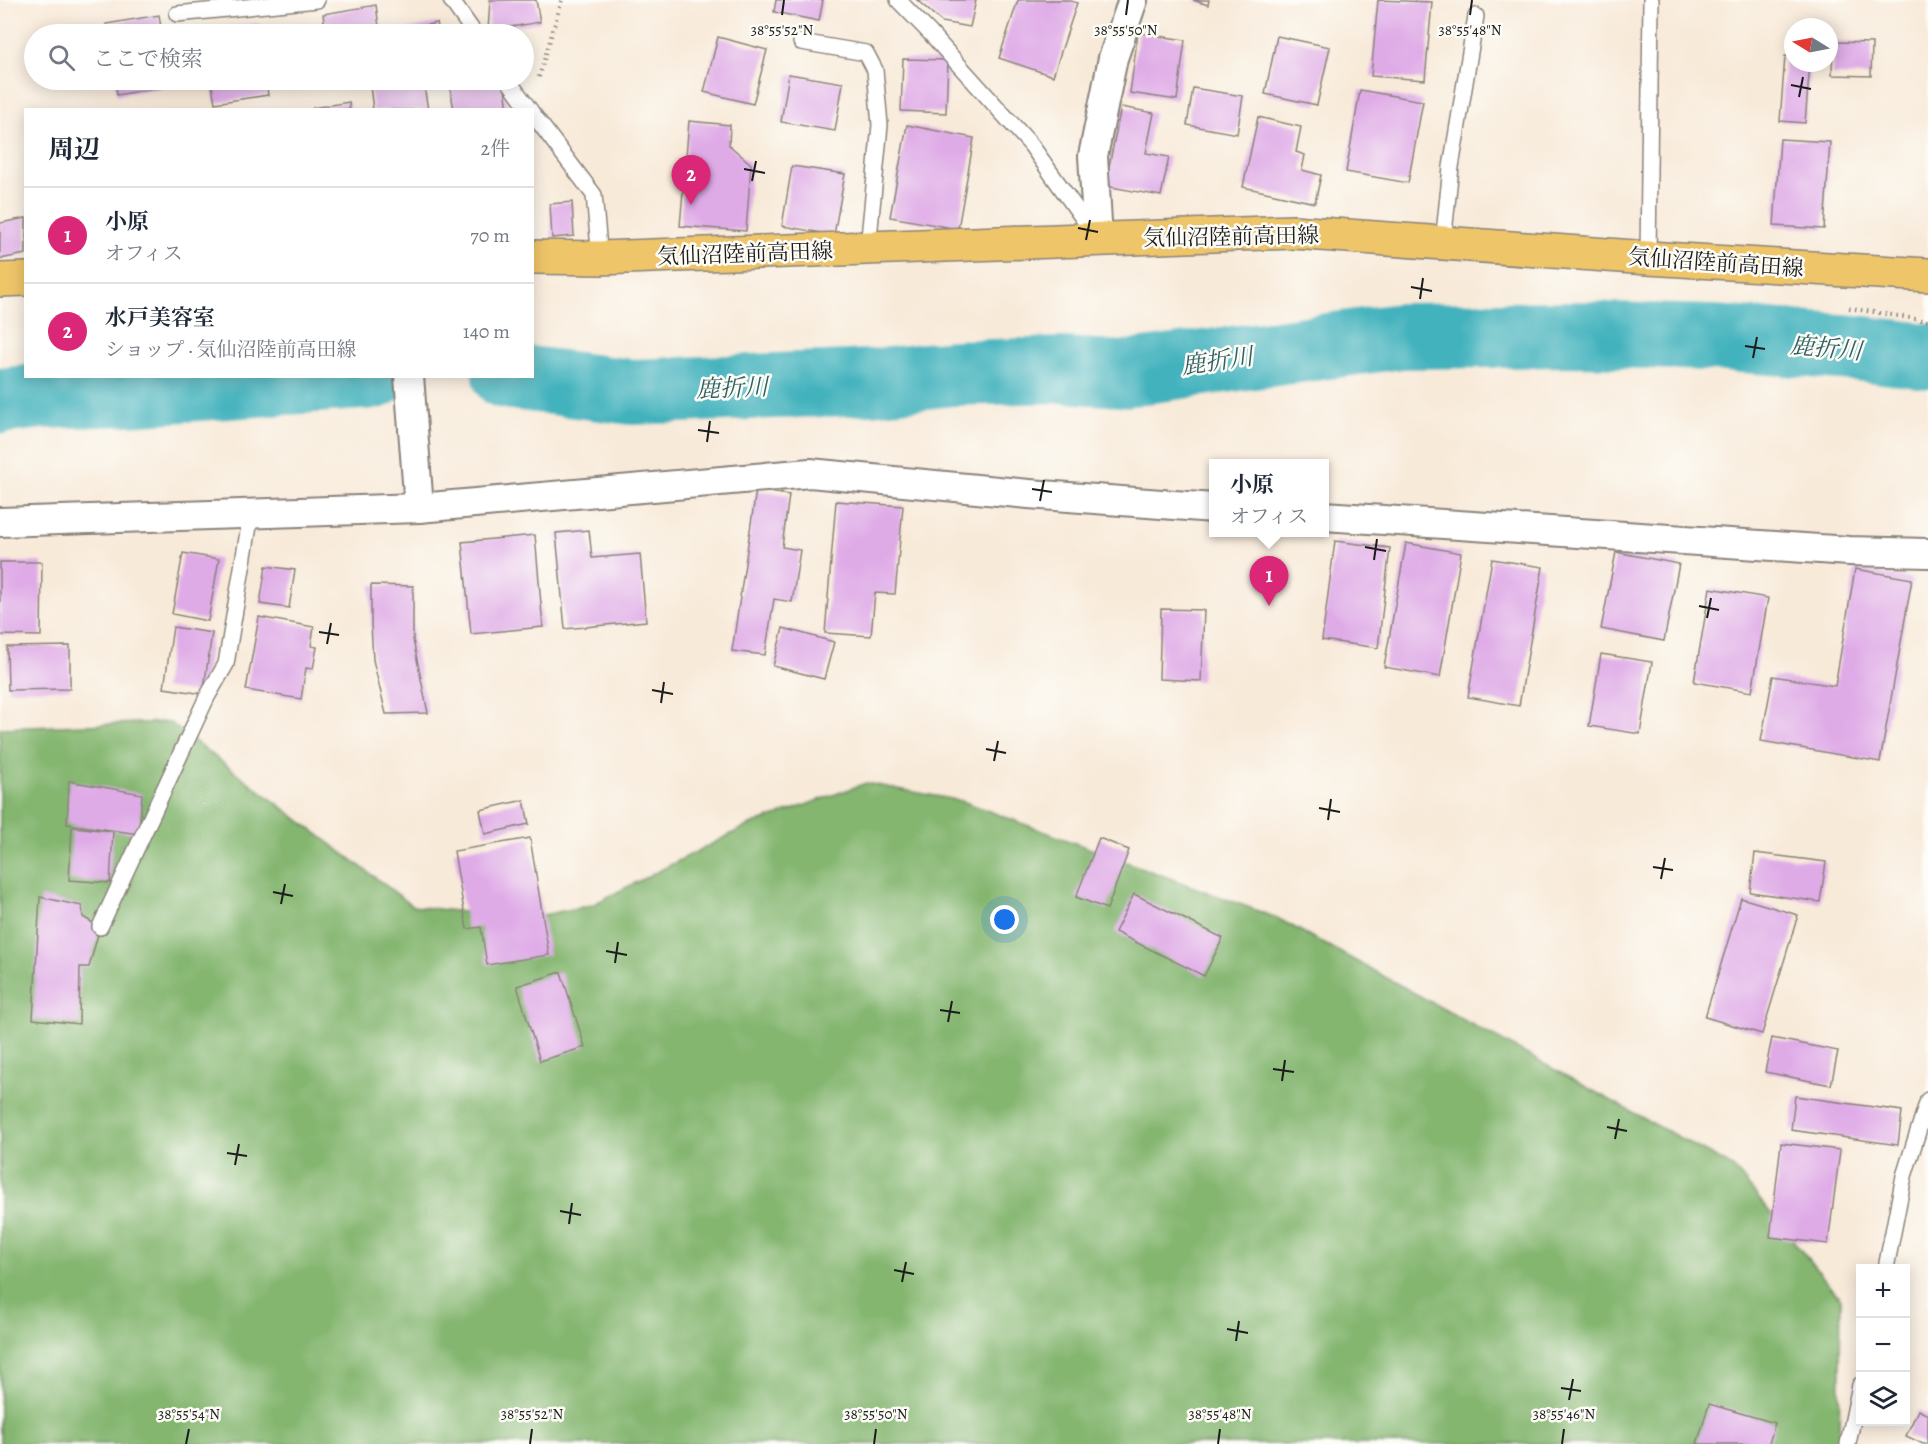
<!DOCTYPE html>
<html lang="ja">
<meta charset="utf-8">
<style>
body{margin:0;font-family:Alegreya,"Noto Serif JP",serif;background:#f2f2f3;color:#1f2937}
.controls{position:absolute;right:18px;bottom:18px;display:grid;overflow:hidden;border-radius:0px;box-shadow:0 3px 15px #0003}
.controls button{width:54px;height:54px;display:grid;place-items:center;padding:0;border:0;border-bottom:2px solid #e0e1e3;background:#fff;color:#1f2937;font:30px sans-serif}
.compass{position:absolute;left:1784px;top:18px;width:54px;height:54px;border-radius:50%;background:#fff;box-shadow:0 3px 15px #0003;rotate:280deg}
.you{position:absolute;left:1005px;top:920px;width:21px;height:21px;margin:-15px;border:4px solid #fff;border-radius:50%;background:#1a73e8;box-shadow:0 0 0 9px #1a73e833}
.badge{display:grid;place-items:center;width:39px;height:39px;border-radius:50%;background:#db2777;color:#fff;font-size:20px;font-weight:700}
.pin{position:absolute;translate:-50% -50px;filter:drop-shadow(0 2px 3px #0008)}
.pin::after{content:'';position:absolute;top:32px;width:21px;height:18px;background:inherit;clip-path:polygon(0 0,100% 0,50% 100%)}
.popup{position:absolute;left:1209px;top:459px;width:120px;height:78px;box-sizing:border-box;display:grid;place-content:center;border-radius:0px;background:#fff;filter:drop-shadow(0 2px 4px #0005);font-size:20px;white-space:nowrap;color:#747a83}
.popup b{font-size:22px;color:#1f2937}
.popup::after{content:'';position:absolute;left:50%;top:100%;margin-left:-12px;border:12px solid transparent;border-top-color:#fff}
.list{margin:0;padding:0;list-style:none}
h2{display:flex;justify-content:space-between;align-items:center;height:78px;margin:0;padding:0 24px;font-size:26px}
h2 small{font-size:20px;font-weight:400;color:#747a83}
.list li{display:grid;grid-template-columns:39px 1fr auto;gap:18px;align-items:center;box-sizing:border-box;height:96px;padding:0 24px;border-top:2px solid #e0e1e3}
.list b{display:block;font-size:22px;white-space:nowrap}
.list p{margin:0;font-size:20px;white-space:nowrap;color:#747a83}
.list em{font-size:20px;font-style:normal;color:#747a83}
.icon{flex:none;width:33px;height:33px;fill:none;stroke:currentColor;stroke-width:2;stroke-linecap:round;stroke-linejoin:round}
.map{position:relative;flex:none;width:1928px;height:1444px;overflow:hidden}
.search{position:absolute;background:#fff;box-shadow:0 3px 15px #0003;left:24px;top:24px;width:510px;height:66px;display:flex;align-items:center;gap:15px;box-sizing:border-box;padding:0 21px;border-radius:33px;color:#747a83;font-size:22px}
.panel{position:absolute;background:#fff;box-shadow:0 3px 15px #0003;left:24px;top:108px;width:510px;height:270px;border-radius:0px}
.map>svg:first-child{display:block}
.forest{fill:#84b670;stroke:#506946;stroke-width:1.5}
.lines{fill:none;stroke-linecap:round;stroke-linejoin:round}
.river{stroke:#43b2bd;stroke-width:66}
.building{fill:#dfabe7}
.service-casing{stroke:#8a837a;stroke-width:18}
.minor-casing{stroke:#8a837a;stroke-width:32}
.primary-casing{stroke:#8a837a;stroke-width:36}
.path{stroke:#8a837a;stroke-width:4;stroke-dasharray:1.5 4.5;stroke-linecap:butt}
.service{stroke:#fff;stroke-width:15}
.minor{stroke:#fff;stroke-width:28}
.primary{stroke:#eec569;stroke-width:33}
.ticks{fill:none;stroke:#1c1c1c;stroke-width:2}
.labels{text-anchor:middle;stroke-width:5;stroke-linejoin:round;paint-order:stroke}
.street-label{font-size:22px;fill:#1c1c1c;stroke:#fdfcf7}
.water-label{font-size:24px;font-style:italic;fill:#2e6064;stroke:#fdfcf7}
.ticks-label{font-size:15px;text-anchor:middle;fill:#1c1c1c;stroke:#fdfcf7;stroke-width:5;stroke-linejoin:round;paint-order:stroke}
</style>
<div class="map">
<svg width="1928" height="1444" viewBox="0 0 1928 1444">
<rect width="100%" height="100%" fill="#fdfcf7"/>
<filter id="ink" filterUnits="userSpaceOnUse"><feTurbulence type="fractalNoise" baseFrequency=".0167" numOctaves="2"/><feDisplacementMap in="SourceGraphic" scale="12" xChannelSelector="R" yChannelSelector="G"/><feConvolveMatrix kernelMatrix="1 2 1 2 8 2 1 2 1" color-interpolation-filters="sRGB"/></filter>
<filter id="wash" filterUnits="userSpaceOnUse"><feTurbulence type="fractalNoise" baseFrequency=".008" numOctaves="4" result="noise"/><feDisplacementMap in="SourceGraphic" scale="24" xChannelSelector="R" yChannelSelector="G"/><feGaussianBlur stdDeviation="1.35" result="paint"/><feColorMatrix in="noise" values="0 0 0 0 0 0 0 0 0 0 0 0 0 0 0 0 0 1.4 0 .05"/><feComposite in="paint" operator="in"/></filter>
<g filter="url(#wash)">
<rect width="100%" height="100%" fill="#f8ead9"/>
<!-- forest -->
<path class="forest" d="M169,722L413,906L523,919L592,905L745,827L866,783L962,801L1277,918L1733,1167L1841,1299L1839,1444H0V728Z"/>
<g class="lines">
<!-- river -->
<g class="river">
<path d="M505,376L632,392L871,382L953,373L1064,370L1123,374L1401,336L1580,334L1712,338L1855,348L1928,356"/>
<path d="M0,401L42,396L126,393L375,376"/>
</g>
</g>
<g id="blocks">
<!-- building -->
<g class="building">
<path d="M490,0H536L540,22L488,31Z"/>
<path d="M776,0H823L819,21L774,12Z"/>
<path d="M917,0H976L970,27L942,22Z"/>
<path d="M1018,0H1068L1077,3L1053,76L999,58Z"/>
<path d="M1193,0H1209L1208,5Z"/>
<path d="M1378,0L1432,2L1425,80L1371,76Z"/>
<path d="M376,5L380,34H326L323,14Z"/>
<path d="M159,15L162,34H107L106,24Z"/>
<path d="M257,23L259,34H204V32Z"/>
<path d="M437,23L440,34H409L408,29Z"/>
<path d="M1138,33L1185,40L1177,100L1130,93Z"/>
<path d="M1277,36L1330,47L1317,105L1265,94Z"/>
<path d="M718,37L767,50L753,104L704,92Z"/>
<path d="M1833,42L1872,43L1871,76L1832,75Z"/>
<path d="M1785,56L1793,57V63H1810L1805,123L1780,121Z"/>
<path d="M903,59L948,60L946,113L901,111Z"/>
<path d="M789,74L843,83L835,131L781,122Z"/>
<path d="M115,80H169L170,86L117,95Z"/>
<path d="M211,80H266L268,95L215,103Z"/>
<path d="M333,80H359V81L334,85Z"/>
<path d="M408,80H423L428,110H373L370,86Z"/>
<path d="M469,80H504L508,110H454L449,82Z"/>
<path d="M1193,88L1243,96L1237,134L1187,125Z"/>
<path d="M1360,90L1423,101L1408,183L1346,172Z"/>
<path d="M349,102L350,110H313V108Z"/>
<path d="M1121,107L1154,113L1146,153L1169,157L1161,196L1105,186Z"/>
<path d="M1258,117L1301,127L1296,152L1305,155L1302,170L1321,175L1315,203L1243,187Z"/>
<path d="M689,121L730,125L729,145L751,164L746,231L680,226Z"/>
<path d="M907,125L974,138L958,229L890,217Z"/>
<path d="M1780,139L1830,142L1824,229L1774,226Z"/>
<path d="M792,166L845,174L834,235L782,226Z"/>
<path d="M572,202L574,236L552,238L550,204Z"/>
<path d="M26,218V254L0,259V223Z"/>
<path d="M756,490L789,495L782,547L800,550L792,602L774,599L765,655L732,651Z"/>
<path d="M836,501L903,506L895,594L875,593L871,636L825,633Z"/>
<path d="M589,530L592,558L640,554L646,621L565,629L556,533Z"/>
<path d="M535,535L543,627L471,634L462,542Z"/>
<path d="M1335,541L1390,548L1378,648L1322,640Z"/>
<path d="M1406,543L1461,553L1440,677L1384,667Z"/>
<path d="M1616,552L1679,564L1664,641L1601,629Z"/>
<path d="M183,553L219,559L208,621L172,614Z"/>
<path d="M1492,559L1543,567L1519,706L1468,697Z"/>
<path d="M0,562H42L41,636L0,635Z"/>
<path d="M266,566L295,570L289,608L260,604Z"/>
<path d="M1855,569L1912,579L1880,762L1761,741L1773,676L1835,686Z"/>
<path d="M371,585L413,586V640L428,713L386,714L373,660L371,624Z"/>
<path d="M1710,588L1768,598L1752,692L1694,682Z"/>
<path d="M1161,609L1204,610L1201,681L1159,679Z"/>
<path d="M259,617L314,627L311,646L317,647L313,669L306,668L301,699L246,690Z"/>
<path d="M173,627L212,633L203,694L164,688Z"/>
<path d="M783,628L834,642L824,679L773,666Z"/>
<path d="M70,646V689L8,690L7,647Z"/>
<path d="M1601,654L1652,662L1640,734L1589,726Z"/>
<path d="M69,781L142,794L139,834L67,824Z"/>
<path d="M524,800L529,824L485,834L480,810Z"/>
<path d="M72,827L113,831L110,883L69,880Z"/>
<path d="M530,838L549,955L487,965L481,927L467,929L454,851Z"/>
<path d="M1099,838L1129,850L1107,909L1076,897Z"/>
<path d="M1755,853L1826,862L1820,902L1750,892Z"/>
<path d="M1134,894L1223,938L1204,976L1115,932Z"/>
<path d="M40,897L82,906L83,917L100,927L89,967H80L79,1024L33,1019Z"/>
<path d="M1741,898L1798,915L1762,1034L1705,1017Z"/>
<path d="M561,972L585,1047L540,1061L517,986Z"/>
<path d="M1772,1038L1838,1051L1831,1085L1765,1072Z"/>
<path d="M1795,1096L1902,1111L1898,1145L1791,1130Z"/>
<path d="M1781,1143L1840,1150L1828,1244L1770,1237Z"/>
<path d="M1709,1404L1775,1423L1769,1444H1697Z"/>
<path d="M1918,1410L1928,1415V1444H1923L1906,1436Z"/>
</g>
</g>
</g>
<g filter="url(#ink)">
<use href="#blocks" fill-opacity="0" stroke="#8a837a" stroke-width="1.5"/>
<g class="lines">
<!-- service casing -->
<g class="service-casing">
<g id="service">
<path d="M451,0L475,34"/>
<path d="M898,0L930,33L1031,145L1094,234"/>
<path d="M177,14L317,0"/>
<path d="M801,42L866,53L875,70L880,125L868,248"/>
<path d="M508,80L530,110"/>
<path d="M532,113L594,195L600,258"/>
<path d="M1443,243L1451,167L1476,16"/>
<path d="M1648,258L1651,0"/>
<path d="M100,927L207,697L226,664L251,514"/>
<path d="M1886,1268L1904,1176L1928,1100"/>
<path d="M1848,1444L1860,1385"/>
</g>
</g>
<!-- minor casing -->
<g class="minor-casing">
<g id="minor">
<path d="M1098,238L1093,156L1113,58L1133,0"/>
<path d="M409,376L419,508"/>
<path d="M1324,516L1849,551L1928,553"/>
<path d="M0,522L419,508L810,473L1029,494L1214,508"/>
</g>
</g>
<!-- primary casing -->
<g class="primary-casing">
<g id="primary">
<path d="M532,257L600,258L1293,232L1648,258L1928,275"/>
<path d="M0,280L26,279"/>
</g>
</g>
<!-- path -->
<g class="path">
<path d="M539,77L562,0"/>
<path d="M1849,308L1928,321"/>
</g>
<!-- service -->
<use href="#service" class="service"/>
<!-- minor -->
<use href="#minor" class="minor"/>
<!-- primary -->
<use href="#primary" class="primary"/>
</g>
</g>
<!-- ticks -->
<path class="ticks" d="M782,15L784,0M1126,15L1128,0M1470,15L1472,0M1791,85L1811,89M1799,97L1803,77M744,169L765,173M752,181L756,161M1078,228L1098,232M1086,240L1090,220M1411,287L1432,291M1420,299L1423,278M1745,346L1765,349M1753,358L1757,337M698,430L719,433M707,442L710,421M1032,489L1052,492M1040,501L1044,480M1365,547L1386,551M1374,560L1377,539M1699,606L1719,610M1707,618L1711,598M319,632L339,635M327,644L331,623M652,690L673,694M661,703L664,682M986,749L1006,753M994,761L998,741M1319,808L1340,812M1328,820L1331,799M1653,867L1673,870M1661,879L1665,858M273,892L293,896M281,904L285,884M606,951L627,955M615,963L618,942M940,1010L960,1013M948,1022L952,1001M1273,1069L1294,1072M1282,1081L1285,1060M1607,1127L1627,1131M1615,1139L1619,1119M227,1153L247,1156M235,1165L239,1144M560,1211L581,1215M569,1224L572,1203M894,1270L914,1274M902,1282L906,1262M1227,1329L1248,1333M1236,1341L1239,1321M1561,1388L1581,1391M1569,1400L1573,1379M186,1444L189,1429M530,1444L532,1429M874,1444L876,1429M1218,1444L1220,1429M1562,1444L1564,1429"/>
<g class="labels">
<!-- street labels -->
<g class="street-label">
<text transform="translate(1231 236) rotate(-1)" y="8">気仙沼陸前高田線</text>
<text transform="translate(745 253) rotate(-2)" y="8">気仙沼陸前高田線</text>
<text transform="translate(1716 262) rotate(4)" y="8">気仙沼陸前高田線</text>
</g>
<!-- water labels -->
<g class="water-label">
<text transform="translate(1826 348) rotate(5)" y="8">鹿折川</text>
<text transform="translate(1217 361) rotate(-8)" y="8">鹿折川</text>
<text transform="translate(732 388) rotate(-2)" y="8">鹿折川</text>
</g>
</g>
<g class="ticks-label">
<text x="782" y="35">38°55'52"N</text>
<text x="1126" y="35">38°55'50"N</text>
<text x="1470" y="35">38°55'48"N</text>
<text x="189" y="1419">38°55'54"N</text>
<text x="532" y="1419">38°55'52"N</text>
<text x="876" y="1419">38°55'50"N</text>
<text x="1220" y="1419">38°55'48"N</text>
<text x="1564" y="1419">38°55'46"N</text>
</g>
</svg>
<div class="controls">
<button>+</button>
<button>−</button>
<button><svg class="icon" aria-label="layers" viewBox="0 0 24 24"><path d="M12 4l9 5-9 5-9-5zM3 14l9 5 9-5"/></svg></button>
</div>
<svg class="compass" viewBox="-18 -18 36 36"><path d="M0-13l5 13h-10z" fill="#e53935"/><path d="M0 13l5-13h-10z" fill="#747a83"/></svg>
<div class="you"></div>
<div class="pin badge" style="left:1269px;top:606px">1</div>
<div class="popup"><b>小原</b>オフィス</div>
<div class="pin badge" style="left:691px;top:205px">2</div>
<div class="search"><svg class="icon" aria-label="search" viewBox="0 0 24 24"><circle cx="10" cy="10" r="6"/><path d="M15 15l6 6"/></svg>ここで検索</div>
<section class="panel">
<h2>周辺<small>2件</small></h2>
<ul class="list">
<li><span class="badge">1</span><div><b>小原</b><p>オフィス</p></div><em>70 m</em></li>
<li><span class="badge">2</span><div><b>水戸美容室</b><p>ショップ · 気仙沼陸前高田線</p></div><em>140 m</em></li>
</ul>
</section>
</div>
